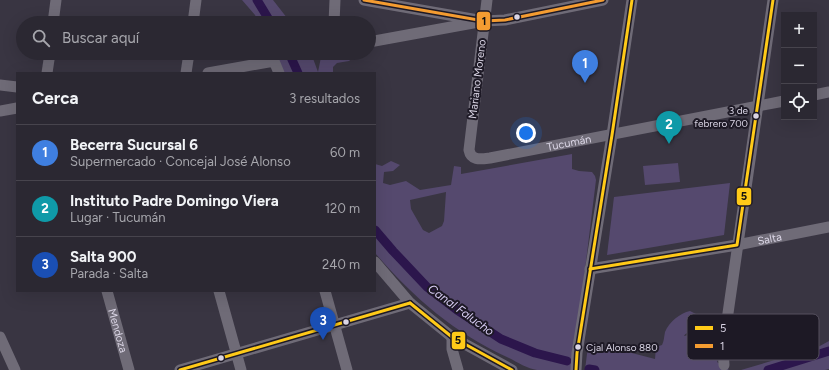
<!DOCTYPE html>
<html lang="es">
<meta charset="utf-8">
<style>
body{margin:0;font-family:Figtree,sans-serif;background:#37343e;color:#f1f3f6}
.controls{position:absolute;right:12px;top:12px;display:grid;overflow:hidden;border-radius:0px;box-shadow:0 4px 16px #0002}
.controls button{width:36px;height:36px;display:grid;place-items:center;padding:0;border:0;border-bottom:1px solid #47444d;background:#2b2832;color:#f1f3f6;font:20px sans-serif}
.you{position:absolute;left:526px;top:133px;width:14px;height:14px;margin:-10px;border:3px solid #fff;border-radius:50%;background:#1a73e8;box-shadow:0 0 0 6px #1a73e833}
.badge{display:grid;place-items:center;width:26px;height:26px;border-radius:50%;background:#a29dac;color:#fff;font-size:13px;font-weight:700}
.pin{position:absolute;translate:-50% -33px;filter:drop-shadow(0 1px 2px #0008)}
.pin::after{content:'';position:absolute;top:21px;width:14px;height:12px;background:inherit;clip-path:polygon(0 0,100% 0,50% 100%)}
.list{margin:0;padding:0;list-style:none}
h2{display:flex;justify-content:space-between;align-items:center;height:52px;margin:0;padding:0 16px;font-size:17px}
h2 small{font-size:13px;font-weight:400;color:#a6a6ac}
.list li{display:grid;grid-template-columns:26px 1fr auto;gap:12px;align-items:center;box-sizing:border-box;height:56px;padding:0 16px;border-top:1px solid #47444d}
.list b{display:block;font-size:15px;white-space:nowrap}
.list p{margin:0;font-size:13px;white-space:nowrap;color:#a6a6ac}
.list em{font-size:13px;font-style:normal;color:#a6a6ac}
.icon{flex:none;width:22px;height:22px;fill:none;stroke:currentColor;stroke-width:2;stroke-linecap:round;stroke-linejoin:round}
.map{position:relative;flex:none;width:829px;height:370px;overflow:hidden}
.search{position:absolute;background:#2b2832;box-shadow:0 4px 16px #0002;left:16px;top:16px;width:360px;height:44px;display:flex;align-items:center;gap:10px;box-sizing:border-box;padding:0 14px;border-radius:22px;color:#a6a6ac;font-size:15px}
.panel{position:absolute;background:#2b2832;box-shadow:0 4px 16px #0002;left:16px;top:72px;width:360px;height:220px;border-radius:0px}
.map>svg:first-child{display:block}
.green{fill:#55496e;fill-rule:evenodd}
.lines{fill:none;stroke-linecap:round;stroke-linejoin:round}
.canal{stroke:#2c164c;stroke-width:9}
.minor{stroke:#6f6b77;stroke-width:11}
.bus-1-casing{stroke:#1d1925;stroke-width:6}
.bus-2-casing{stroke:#1d1925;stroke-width:6}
.bus-1{stroke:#ffca18;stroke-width:3}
.bus-2{stroke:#f49c31;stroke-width:3}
.bus-dot{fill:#dad5e5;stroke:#1d1925;stroke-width:1.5}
.labels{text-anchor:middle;stroke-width:4;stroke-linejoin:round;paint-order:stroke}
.bus-label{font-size:10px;fill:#dad5e5;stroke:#1d1925;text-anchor:end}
.street-label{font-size:11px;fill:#dad5e5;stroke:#1d1925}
.water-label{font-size:12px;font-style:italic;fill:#d9cef4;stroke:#1d1925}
.key{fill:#1d1925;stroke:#56515f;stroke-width:1}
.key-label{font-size:11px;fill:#dad5e5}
.line-badge{stroke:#1d1925;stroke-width:1.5}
.pale-badge-label{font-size:11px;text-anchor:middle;font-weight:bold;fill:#111}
</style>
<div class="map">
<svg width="829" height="370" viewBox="0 0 829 370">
<rect width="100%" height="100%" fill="#393542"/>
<!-- green -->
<g class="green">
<path d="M242,0H273L291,23H259L255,15Z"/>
<path d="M274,53H311L318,72L321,57L330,54H349L352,58L349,61L337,63L333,67V73H284Z"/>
<path d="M572,154V169L579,171L592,172L595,176L596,180L582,294L571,370C560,370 548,370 537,370C528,369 517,362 509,358C454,333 414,298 375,253V164L382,166L391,161L400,165L393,171L384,172L383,183L390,185L406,181L420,190L451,185L454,166L461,167V174ZM446,192L444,221L442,226L429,233L423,230L411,209L410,200Z"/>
<path d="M678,163L680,182L645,185L643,166Z"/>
<path d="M730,183L724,235L607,255L614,197Z"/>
<path d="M690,311L704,318L712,320L713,325C705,328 688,329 684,336L710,330L715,334V338L696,344L692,349L693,352L704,348L706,344H713L714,354L719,358L717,362L729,370H585L588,346L628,352L655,359L656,347L662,345C664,341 664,337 665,332C669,322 680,313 690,311Z"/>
<path d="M829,341V369L825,370H741L818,347Z"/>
</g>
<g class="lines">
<!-- canal -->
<g class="canal">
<path d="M257,0L271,23"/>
<path d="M289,53L298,73"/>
<path d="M375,230L393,251L427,287L457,310L501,339L535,353L567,361"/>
<path d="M589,369L595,370"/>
<path d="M768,370L829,351"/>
</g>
<!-- minor -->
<g class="minor">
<path d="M364,0L478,20"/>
<path id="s1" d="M487,0L469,150C471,161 481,159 490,158L784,101"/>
<path d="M53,23L56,0"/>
<path d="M193,23L196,0"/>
<path d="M334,23L335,0"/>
<path d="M369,42L484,21L505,20L603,0"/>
<path d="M47,73L50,53"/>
<path d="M186,73L189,53"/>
<path d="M208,73L274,61L279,73"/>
<path d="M0,85L17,87"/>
<path d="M814,95L829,92"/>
<path d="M0,111L17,108"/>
<path d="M375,262L410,303L452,337L512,370"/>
<path id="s2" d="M590,269L737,245L829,227"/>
<path id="s3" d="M107,291L129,370"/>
<path d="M219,291L241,370"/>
<path d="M325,291L347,370"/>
<path d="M0,337L15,370"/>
<path d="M452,337V349L458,370"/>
<path d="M724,365L723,348L773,0"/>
<path d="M180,370L410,303"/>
<path d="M576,370L577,353L612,135L632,0"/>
</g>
<!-- bus-1 casing -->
<g class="bus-1-casing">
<g id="bus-1">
<path d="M590,269L737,245L773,0"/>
<path d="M410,303L452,337L512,370"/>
<path d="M180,370L410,303"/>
<path d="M576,370L577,353L612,135L632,0"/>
</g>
</g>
<!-- bus-2 casing -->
<g class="bus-2-casing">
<path id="bus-2" d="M364,0L484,21L505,20L603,0"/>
</g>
<!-- bus-1 -->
<use href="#bus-1" class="bus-1"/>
<!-- bus-2 -->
<use href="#bus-2" class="bus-2"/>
</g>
<!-- markers -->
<g class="bus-dot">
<circle cx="517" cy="17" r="3.5"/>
<circle cx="756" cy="116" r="3.5"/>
<circle cx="346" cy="322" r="3.5"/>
<circle cx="578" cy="347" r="3.5"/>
<circle cx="221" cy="358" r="3.5"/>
</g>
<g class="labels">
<!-- bus labels -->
<g class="bus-label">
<text x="748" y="114">3 de<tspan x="748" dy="13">febrero 700</tspan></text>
<text x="586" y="351" text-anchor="start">Cjal Alonso 880</text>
</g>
<!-- street labels -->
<g class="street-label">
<text transform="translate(477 79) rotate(-83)" y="4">Mariano Moreno</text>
<text dy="4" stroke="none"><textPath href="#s1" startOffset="257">Tucumán</textPath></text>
<text dy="4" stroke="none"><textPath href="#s2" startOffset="182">Salta</textPath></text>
<text dy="4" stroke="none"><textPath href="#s3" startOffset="41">Mendoza</textPath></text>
</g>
<!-- water labels -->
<g class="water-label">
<text transform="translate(461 310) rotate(36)" y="4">Canal Falucho</text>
</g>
</g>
<!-- legend -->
<rect x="687" y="314" width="132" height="46" rx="6" class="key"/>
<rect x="695" y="326" width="18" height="4" fill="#ffca18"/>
<rect x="695" y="344" width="18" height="4" fill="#f49c31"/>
<g class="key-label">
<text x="720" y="332">5</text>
<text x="720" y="350">1</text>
</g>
<g class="line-badge">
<rect x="476" y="11" width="15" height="20" rx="4" fill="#f49c31"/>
<rect x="736" y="187" width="16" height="19" rx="4" fill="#ffca18"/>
<rect x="451" y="331" width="15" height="19" rx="4" fill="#ffca18"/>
</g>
<g class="pale-badge-label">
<text x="484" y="25">1</text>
<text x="744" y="200">5</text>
<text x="458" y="344">5</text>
</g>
</svg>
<div class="controls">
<button>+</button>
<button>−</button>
<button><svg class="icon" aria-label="locate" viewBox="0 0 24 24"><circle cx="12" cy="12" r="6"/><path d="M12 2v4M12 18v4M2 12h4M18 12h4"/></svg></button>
</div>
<div class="you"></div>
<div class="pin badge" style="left:585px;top:83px;background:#3f7fe0">1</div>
<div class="pin badge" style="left:669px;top:144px;background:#0f9aa8">2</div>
<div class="pin badge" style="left:323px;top:340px;background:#1a4fb4">3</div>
<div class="search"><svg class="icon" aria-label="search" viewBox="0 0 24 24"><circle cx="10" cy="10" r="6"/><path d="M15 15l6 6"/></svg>Buscar aquí</div>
<section class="panel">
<h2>Cerca<small>3 resultados</small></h2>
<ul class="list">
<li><span class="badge" style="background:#3f7fe0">1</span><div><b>Becerra Sucursal 6</b><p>Supermercado · Concejal José Alonso</p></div><em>60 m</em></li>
<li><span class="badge" style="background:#0f9aa8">2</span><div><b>Instituto Padre Domingo Viera</b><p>Lugar · Tucumán</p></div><em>120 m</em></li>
<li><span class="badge" style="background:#1a4fb4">3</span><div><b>Salta 900</b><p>Parada · Salta</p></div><em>240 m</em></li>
</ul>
</section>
</div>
